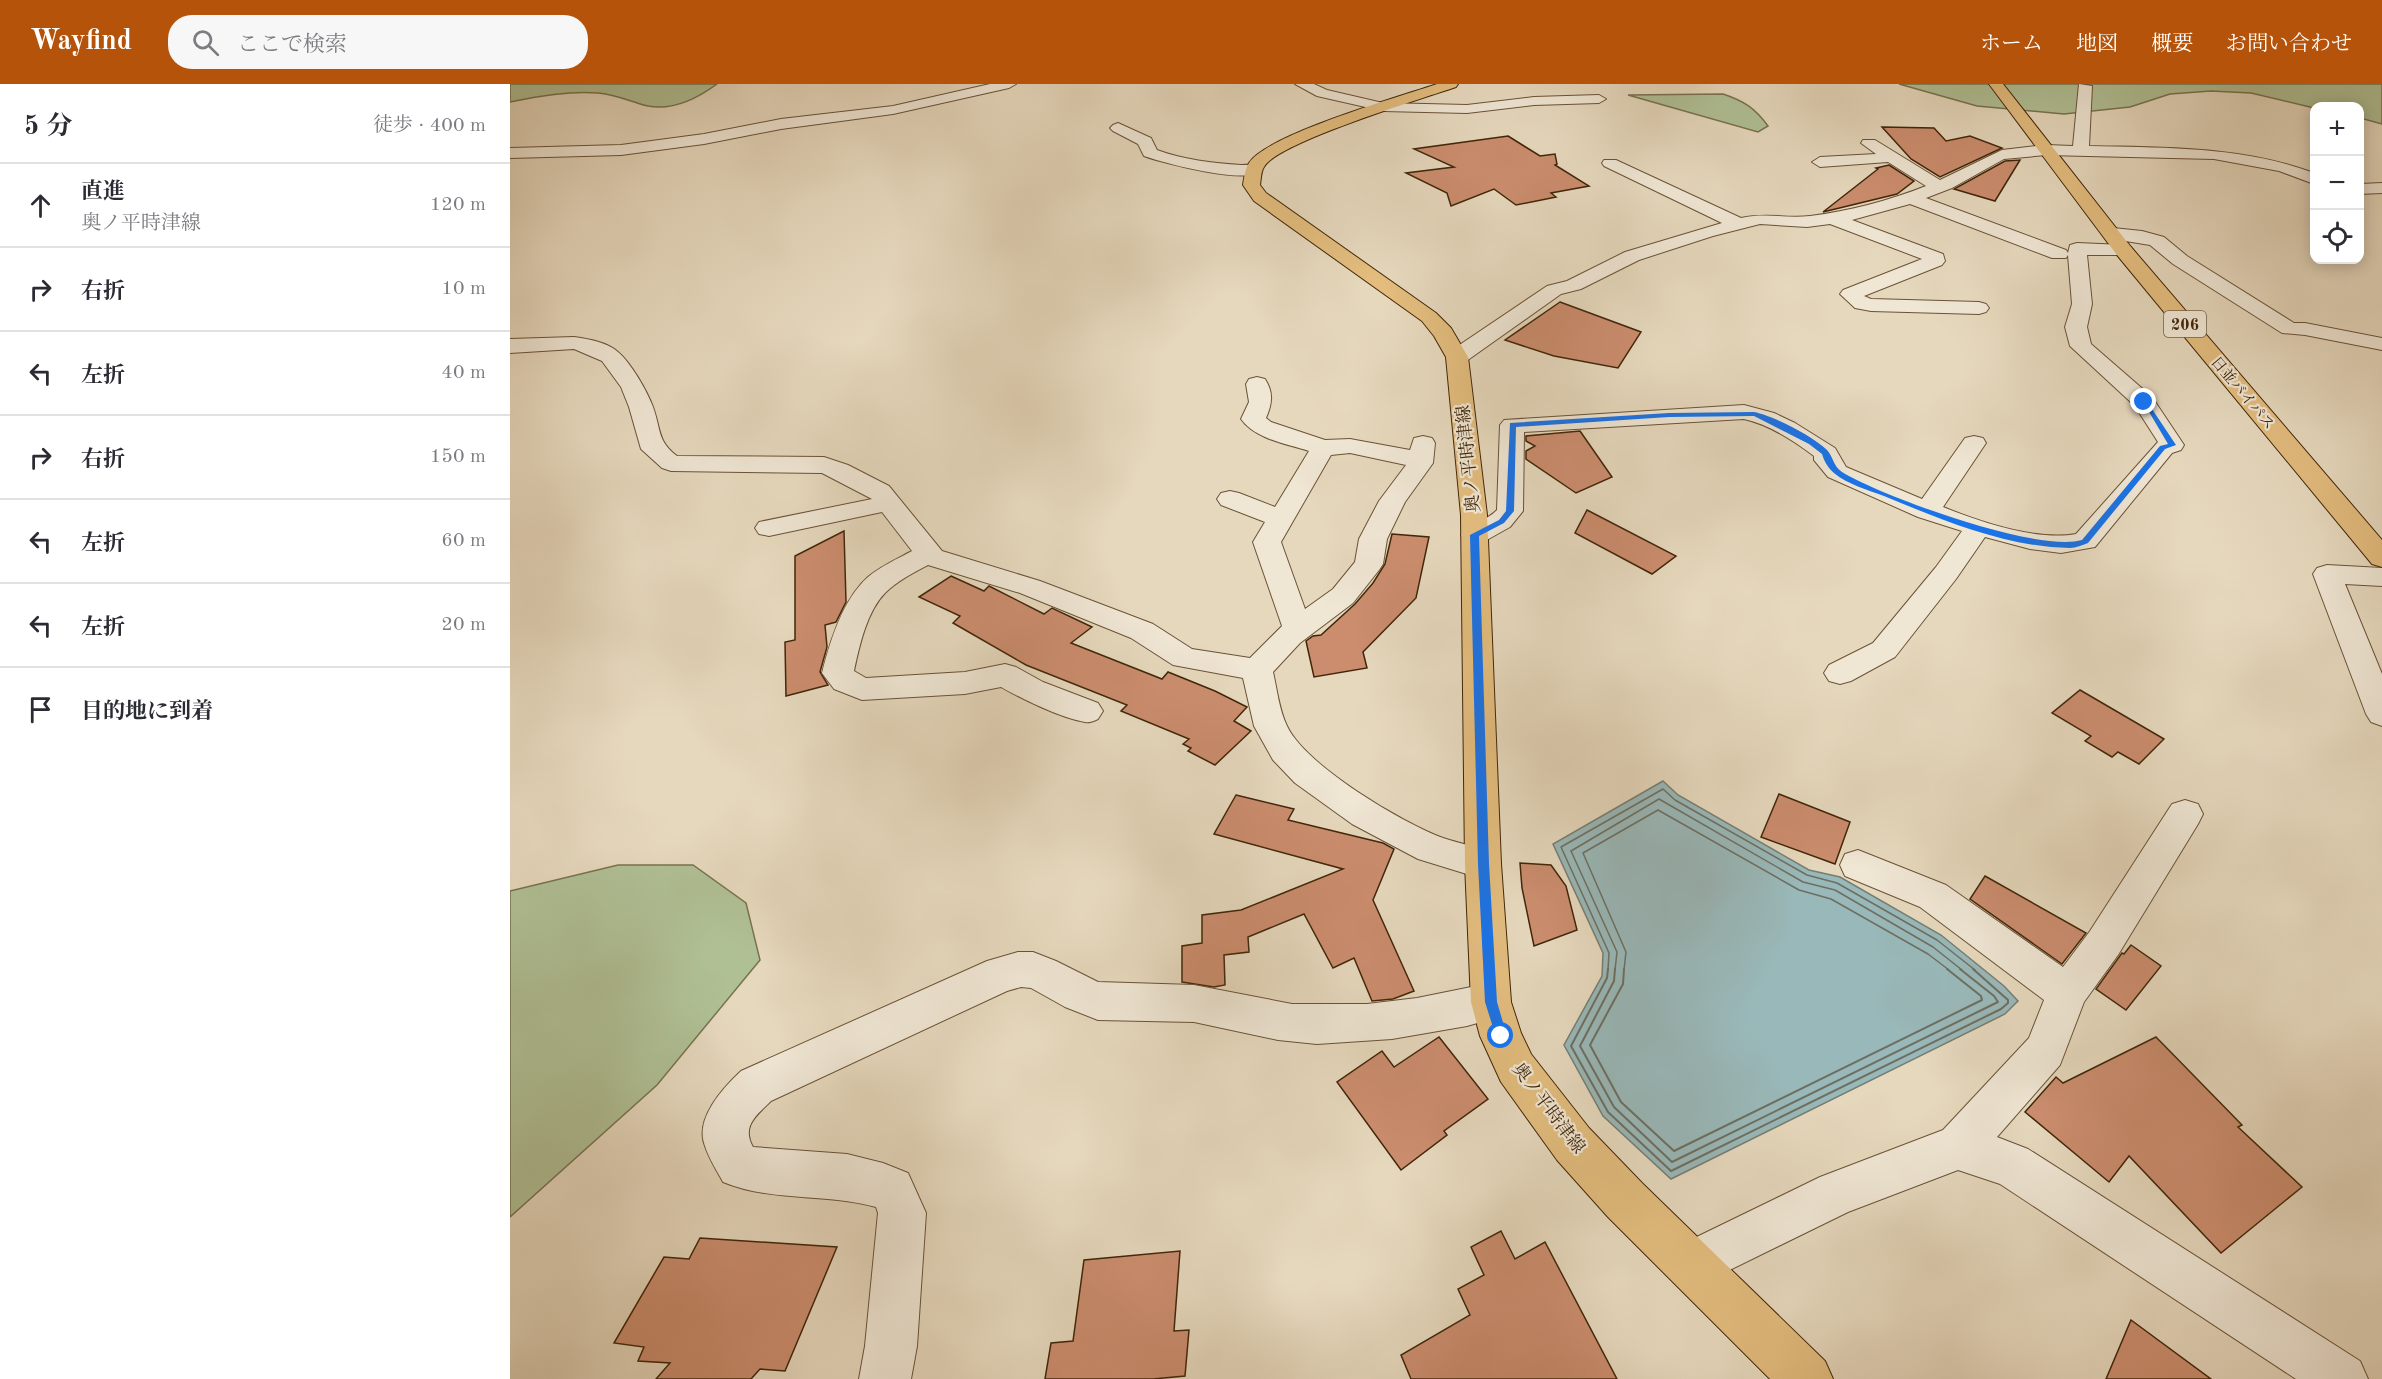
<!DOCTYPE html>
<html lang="ja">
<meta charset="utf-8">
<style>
body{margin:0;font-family:"Old Standard TT","Noto Serif JP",serif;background:#f7f7f7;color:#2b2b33}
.controls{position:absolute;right:18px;top:18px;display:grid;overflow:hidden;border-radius:12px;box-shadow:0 3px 15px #0003}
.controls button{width:54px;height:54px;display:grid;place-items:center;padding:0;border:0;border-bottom:2px solid #e1e1e2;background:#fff;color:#2b2b33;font:30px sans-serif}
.stop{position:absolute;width:18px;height:18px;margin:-14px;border:4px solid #1a73e8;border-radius:50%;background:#fff}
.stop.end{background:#1a73e8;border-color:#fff;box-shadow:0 2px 6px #0008}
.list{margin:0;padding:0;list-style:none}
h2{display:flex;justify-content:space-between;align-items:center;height:78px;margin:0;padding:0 24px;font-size:26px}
h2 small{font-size:20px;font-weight:400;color:#7c7c81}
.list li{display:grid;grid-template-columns:39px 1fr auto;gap:18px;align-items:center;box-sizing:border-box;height:84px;padding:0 24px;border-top:2px solid #e1e1e2}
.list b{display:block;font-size:22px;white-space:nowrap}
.list p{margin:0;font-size:20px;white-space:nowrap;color:#7c7c81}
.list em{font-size:20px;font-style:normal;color:#7c7c81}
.icon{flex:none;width:33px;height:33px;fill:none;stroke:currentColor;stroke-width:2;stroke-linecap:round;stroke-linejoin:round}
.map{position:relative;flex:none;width:1872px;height:1295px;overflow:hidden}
header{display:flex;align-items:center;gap:36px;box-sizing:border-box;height:84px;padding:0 30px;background:#b45309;color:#fff}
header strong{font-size:28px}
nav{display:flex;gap:33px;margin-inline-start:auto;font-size:21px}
.search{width:420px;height:54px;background:#f7f7f7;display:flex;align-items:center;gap:15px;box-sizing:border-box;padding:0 21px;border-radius:24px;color:#7c7c81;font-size:22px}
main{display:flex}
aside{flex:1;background:#fff}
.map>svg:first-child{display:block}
.green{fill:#b0c095;stroke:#78734f;stroke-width:1.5}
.water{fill:#99b8b9;stroke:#757e73;stroke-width:1.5}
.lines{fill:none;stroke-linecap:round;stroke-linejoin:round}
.shore-far1{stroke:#6c6f61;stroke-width:1.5}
.shore{stroke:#6c6f61;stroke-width:2}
.building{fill:#cb8d6e;stroke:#402609;stroke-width:1.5}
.minor-casing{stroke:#6a5236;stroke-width:2}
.major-casing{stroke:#402609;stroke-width:2}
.highway-casing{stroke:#402609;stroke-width:2}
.minor{fill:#efe6d4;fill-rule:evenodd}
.major{fill:#e3bc7e;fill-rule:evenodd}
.highway{fill:#e3bc7e;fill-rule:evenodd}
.route{fill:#1a73e8}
.labels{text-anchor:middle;stroke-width:4.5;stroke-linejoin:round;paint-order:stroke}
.far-street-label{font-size:15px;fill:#402609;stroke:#efe6d4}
.shield{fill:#efe6d4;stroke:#746046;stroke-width:1.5}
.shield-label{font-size:16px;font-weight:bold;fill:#402609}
.street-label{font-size:18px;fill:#402609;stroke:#efe6d4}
</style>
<header>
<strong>Wayfind</strong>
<div class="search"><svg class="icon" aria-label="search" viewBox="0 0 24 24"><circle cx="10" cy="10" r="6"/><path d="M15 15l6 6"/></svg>ここで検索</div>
<nav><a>ホーム</a><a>地図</a><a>概要</a><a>お問い合わせ</a></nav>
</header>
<main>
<aside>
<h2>5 分<small>徒歩 · 400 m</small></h2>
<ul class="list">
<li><svg class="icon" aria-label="ahead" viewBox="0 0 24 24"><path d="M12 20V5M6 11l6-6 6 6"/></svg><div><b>直進</b><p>奥ノ平時津線</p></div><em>120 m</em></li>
<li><svg class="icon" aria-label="right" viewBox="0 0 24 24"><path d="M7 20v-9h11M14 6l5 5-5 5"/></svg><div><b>右折</b></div><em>10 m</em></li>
<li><svg class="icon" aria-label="left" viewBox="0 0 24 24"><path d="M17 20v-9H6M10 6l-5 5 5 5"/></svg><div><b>左折</b></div><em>40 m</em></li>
<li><svg class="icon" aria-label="right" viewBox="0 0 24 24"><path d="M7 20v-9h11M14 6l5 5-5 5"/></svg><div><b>右折</b></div><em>150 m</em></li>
<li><svg class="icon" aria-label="left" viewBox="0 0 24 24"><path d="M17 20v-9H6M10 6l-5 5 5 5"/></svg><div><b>左折</b></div><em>60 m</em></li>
<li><svg class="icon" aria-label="left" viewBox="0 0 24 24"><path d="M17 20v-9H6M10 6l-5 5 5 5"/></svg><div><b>左折</b></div><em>20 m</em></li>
<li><svg class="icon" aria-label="arrive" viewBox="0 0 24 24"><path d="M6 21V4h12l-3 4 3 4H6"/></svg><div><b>目的地に到着</b></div></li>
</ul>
</aside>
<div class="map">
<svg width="1872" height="1295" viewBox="0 0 1872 1295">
<rect width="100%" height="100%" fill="#e6d8bd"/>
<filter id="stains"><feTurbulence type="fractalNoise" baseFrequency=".00333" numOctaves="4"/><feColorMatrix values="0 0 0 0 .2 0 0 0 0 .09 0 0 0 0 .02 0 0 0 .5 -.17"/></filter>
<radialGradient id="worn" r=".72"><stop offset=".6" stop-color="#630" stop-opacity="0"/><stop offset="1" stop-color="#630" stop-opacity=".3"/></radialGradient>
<!-- green -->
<g class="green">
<path d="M0,0H207C188,14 163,27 138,22C121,18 105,10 88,9C58,7 30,12 0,18Z"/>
<path d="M1389,0H1872V40L1850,34V22L1804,24L1741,9L1701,7L1660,10L1620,23L1554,30L1467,22Z"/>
<path d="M1213,10C1234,17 1245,24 1258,42L1248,48L1118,11Z"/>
<path d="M108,781H183L236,819L250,876L147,1001L0,1133V807Z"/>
</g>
<!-- water -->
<path class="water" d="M1153,697L1168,711L1299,786L1330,793L1431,851L1494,902L1508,917L1495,930L1161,1095L1093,1032L1054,961L1092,892L1093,869L1043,760Z"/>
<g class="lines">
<!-- shore-far1 -->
<g class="shore-far1">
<path d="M1098,886L1099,869L1051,763L1153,705L1165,716L1297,791L1327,799L1427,856L1465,886"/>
<path d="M1105,886L1107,868L1061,767L1149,715L1293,798L1325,806L1423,863L1452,886"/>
<path d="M1114,886L1116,868L1073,769L1148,726L1289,806L1321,815L1418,870L1439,886"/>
</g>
<!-- shore -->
<g class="shore">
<path d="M1098,885L1097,894L1061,962L1098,1028L1161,1087L1491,925L1498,919V916L1463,885"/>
<path d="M1105,885L1104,897L1070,962L1104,1023L1162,1078L1488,918L1484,912L1450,885"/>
<path d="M1114,885L1113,900L1080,961L1111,1018L1164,1067L1472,916L1471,912L1437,885"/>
</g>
</g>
<!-- building -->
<g class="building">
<path d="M1372,43L1424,44L1436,57L1460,52L1492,64L1430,93L1401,75Z"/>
<path d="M998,52L1030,72L1045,70L1047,80L1045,81L1079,102L1041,109L1046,113L1006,121L984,105L941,122L937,109L896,89L944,83L904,65Z"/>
<path d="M1510,76L1485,117L1444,105L1495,77Z"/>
<path d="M1379,81L1404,97L1387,110L1313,128L1368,85L1366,84Z"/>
<path d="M1050,218L1131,248L1108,284L1044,272L995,256Z"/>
<path d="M1070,347L1102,393L1066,409L1016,375V367L1025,362L1016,357V352Z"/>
<path d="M1077,426L1166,472L1142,490L1065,449Z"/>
<path d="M334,447L336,518L326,538L315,541L317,563L310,588L318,601L276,612L275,558L285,556V472Z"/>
<path d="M882,450L919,453L906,514L853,568L857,584L804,593L796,557L803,552L811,551L845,520L863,499L875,480Z"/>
<path d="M441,492L474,507L479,502L534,530L542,524L582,543L561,559L652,595L658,588L705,607L737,623L724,637L741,647L705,681L678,667L681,664L673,660L679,655L611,627L617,621L516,581L443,539L450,532L409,513Z"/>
<path d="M1570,606L1654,655L1629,680L1608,668L1602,673L1575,657L1581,652L1542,629Z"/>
<path d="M1269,710L1340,738L1325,780L1251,753Z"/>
<path d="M726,711L784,725L778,736L873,759L884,765L863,816L904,907L883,915L862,917L844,874L823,884L794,830L738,853L739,868L714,871L715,901L704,903L672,898V862L692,859V831L731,826L833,785L704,750Z"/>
<path d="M1010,779L1041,781L1056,802L1067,846L1024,862L1012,804Z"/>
<path d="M1475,792L1576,849L1552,880L1460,815Z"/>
<path d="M1621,861L1651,882L1616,926L1586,905L1612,869L1614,870Z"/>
<path d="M929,953L978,1015L934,1047L937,1051L891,1086L827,998L872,967L884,983Z"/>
<path d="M1646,953L1732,1041L1728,1043L1792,1103L1711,1169L1619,1072L1599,1098L1515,1028L1546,993L1553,999Z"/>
<path d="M991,1147L1005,1175L1035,1158L1107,1295H901L891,1271L960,1231L948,1205L974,1191L961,1163Z"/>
<path d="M190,1154L327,1163L275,1287L250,1285L241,1295H146L160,1279L128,1277L134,1263L104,1259L154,1173L179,1175Z"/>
<path d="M670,1167L664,1247L679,1246L675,1292L643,1295H535L541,1259L563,1257L574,1176Z"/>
<path d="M1621,1236L1701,1295H1596Z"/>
</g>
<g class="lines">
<!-- minor casing -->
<g class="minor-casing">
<g id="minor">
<path d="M480,0H506L499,4L383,30L271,45L194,60L111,71L0,74V64L111,61L194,50L271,35L383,22Z"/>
<path d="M785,0H804L817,6L873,19L957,21L1024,13L1089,11L1096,15L1089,19L1024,21L957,29L873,27L807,12Z"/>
<path d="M1569,0L1582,2L1579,62C1656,64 1732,62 1804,89V100L1769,87L1704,75L1536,71L1494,75L1442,104L1416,114L1556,166L1558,169L1560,161L1567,159L1614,161L1621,163L1623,167L1621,171H1577L1582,220L1577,243L1581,260L1642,313L1674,361L1671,366L1662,369L1585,463L1551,469L1520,465L1475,453L1446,495L1385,573L1341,597L1330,600L1319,597L1314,589L1319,581L1363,559L1426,483L1452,447L1408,433L1318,393L1304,376V372C1283,356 1260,341 1234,335L1014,348L1013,427L1000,443L975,457L965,459L955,457L951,451C960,439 977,437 987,426L990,341L994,336L1234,321L1264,329L1285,339L1325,364L1336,383L1412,415L1455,354L1464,352L1473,354L1476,359L1433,423C1470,438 1527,457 1566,450L1648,358L1625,322L1560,262L1555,243L1562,220L1558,171L1556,174H1542L1400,120L1342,136L1433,170L1435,177L1432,181L1354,212L1361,215L1469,218L1476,220L1479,224L1476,228L1469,230L1361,227L1345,224L1330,210L1333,206L1412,175L1320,140L1297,143L1250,140L1203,152L1129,176L1071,205L1051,210L955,278L947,280L939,278L936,273L939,268L1037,202L1057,197L1115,168L1212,139L1094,82L1092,79L1094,76H1106L1231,134C1258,128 1275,135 1300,132C1340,127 1378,117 1416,102L1378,78L1310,83L1302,78L1310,73L1366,70L1351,59L1353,56H1365L1430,96L1492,66L1536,61L1563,62Z"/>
<path d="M608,39L641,54L647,66C674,76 702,79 731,81C739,81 747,79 752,86C740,102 653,79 634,72L628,60L603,47L600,44L603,41Z"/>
<path d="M1872,99V109L1850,110V100Z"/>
<path d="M1603,144L1632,147L1654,153L1677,172L1784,239H1795L1872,254V266L1795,251L1772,249L1663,180L1640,161L1597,154L1594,150L1597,146Z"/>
<path d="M64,253C78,255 97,258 108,268C121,279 137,307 143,323C151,345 147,357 167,372L314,373L338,381L379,402L432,467L530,497L643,540L682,565L740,574L772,542L743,458L755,438L711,421L707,415L711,409L720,407L729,409L765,423L799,367C777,360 745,355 731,335L739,318L736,300L739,295L747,293L755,295C764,309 762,320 756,334L761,338L815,356L840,355L900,366L904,354L913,352L922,354L925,359L923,379L895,418L877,455L873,480L869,486L843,519L790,559L763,588C767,605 769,626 777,642C795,681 892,739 933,754C950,760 969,763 986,769L991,780L986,791L973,795L908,775L842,740L785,699L763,676L744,642L733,594L663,581L621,554L510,509L418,481C403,489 387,497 375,509C357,527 349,563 344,587L356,594L455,588L495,580L506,583L533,598L588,619L593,627L588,635C584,637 579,639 575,638C551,634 512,615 491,603L455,610L352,616L324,605L312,589C320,557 333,515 358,493C371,482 387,475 402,467L372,428L259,452L249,450L245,444L249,438L362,415L312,389L161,387L152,384L131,365L119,323L111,303L92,277L64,265L0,269V255ZM840,369L896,381L869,417L849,455L845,478L823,505L795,525L771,458L821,371Z"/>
<path d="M1817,481L1872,484V502L1835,500L1872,590V642L1861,638L1856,630L1803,490L1807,484Z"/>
<path d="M1675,716L1688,720L1693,730L1688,740L1608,871L1574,918L1550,981L1487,1053L1518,1065L1850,1277L1858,1295H1786L1490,1100L1448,1086L1338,1128L1181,1205L1164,1198L1157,1181L1164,1164L1310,1093L1433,1046L1519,954L1534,916L1410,823L1335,792L1330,781L1335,770L1348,766L1436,801L1553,883L1580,847L1662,720Z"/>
<path d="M508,868H523L546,877L588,898L684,901L782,920H857L907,914L981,899L995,905L1001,918L995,931L957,942L882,955L807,960L768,956L684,938L588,936L555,923L521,904L511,903L497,907L261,1017C247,1031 231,1042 243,1063L337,1070L373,1079L398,1089L416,1129L407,1262L401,1295H349L355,1262L368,1129L366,1123C315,1109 261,1118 213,1098C206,1085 196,1070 193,1055C189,1030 214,1003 231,987L477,877Z"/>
</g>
</g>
<!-- major casing -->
<g class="major-casing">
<path id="major" d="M927,0H948L946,3C914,14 766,59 754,83C751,87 751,95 750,101L756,109L926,229L941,244L958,273L977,431L991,780L1001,918L1011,949L1021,970L1079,1044L1132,1099L1315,1277L1323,1295H1260L1098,1133L1047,1076L991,998L970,952L961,918L955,780L951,431L936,273L924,252L912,237L744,117L733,101C734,94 735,85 739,79C756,51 892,12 927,0Z"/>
</g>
<!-- highway casing -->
<g class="highway-casing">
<path id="highway" d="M1479,0H1493L1621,163L1872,456V483L1862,480L1607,171Z"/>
</g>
<!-- minor -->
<use href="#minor" class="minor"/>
<!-- major -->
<use href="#major" class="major"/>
<!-- highway -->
<use href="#highway" class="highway"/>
</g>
<!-- route -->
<path class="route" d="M1632,316H1636L1666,361L1655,365L1578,459C1572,461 1566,464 1560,464C1496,463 1432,436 1374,412C1358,406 1337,400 1324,389C1318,384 1314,377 1312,370L1299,360L1244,332L1159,333L1006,343L1004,427L994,439L969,452L979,780L987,918L997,952L995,956H987L975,918L968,780L960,451L989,436L996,427L1000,339L1159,329L1244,328C1264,332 1302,352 1317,366C1323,372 1323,382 1332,388C1373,413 1528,469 1572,456L1650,362L1658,360Z"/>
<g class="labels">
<!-- far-street labels -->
<g class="far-street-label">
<text transform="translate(1733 309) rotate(50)" y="5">日並バイパス</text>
</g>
<!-- shield labels -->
<rect class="shield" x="1654" y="227" width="42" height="26" rx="4.5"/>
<g class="shield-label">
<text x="1675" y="246">206</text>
</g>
<!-- street labels -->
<g class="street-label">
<text transform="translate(958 375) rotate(-96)" y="6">奥ノ平時津線</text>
<text transform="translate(1039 1024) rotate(53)" y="6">奥ノ平時津線</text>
</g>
</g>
<rect width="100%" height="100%" filter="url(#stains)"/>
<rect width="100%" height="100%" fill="url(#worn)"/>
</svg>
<div class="controls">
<button>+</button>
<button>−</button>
<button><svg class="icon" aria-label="locate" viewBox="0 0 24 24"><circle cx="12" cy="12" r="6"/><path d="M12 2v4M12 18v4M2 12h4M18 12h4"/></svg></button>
</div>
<div class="stop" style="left:991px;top:952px"></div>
<div class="stop end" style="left:1634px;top:318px"></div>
</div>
</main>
